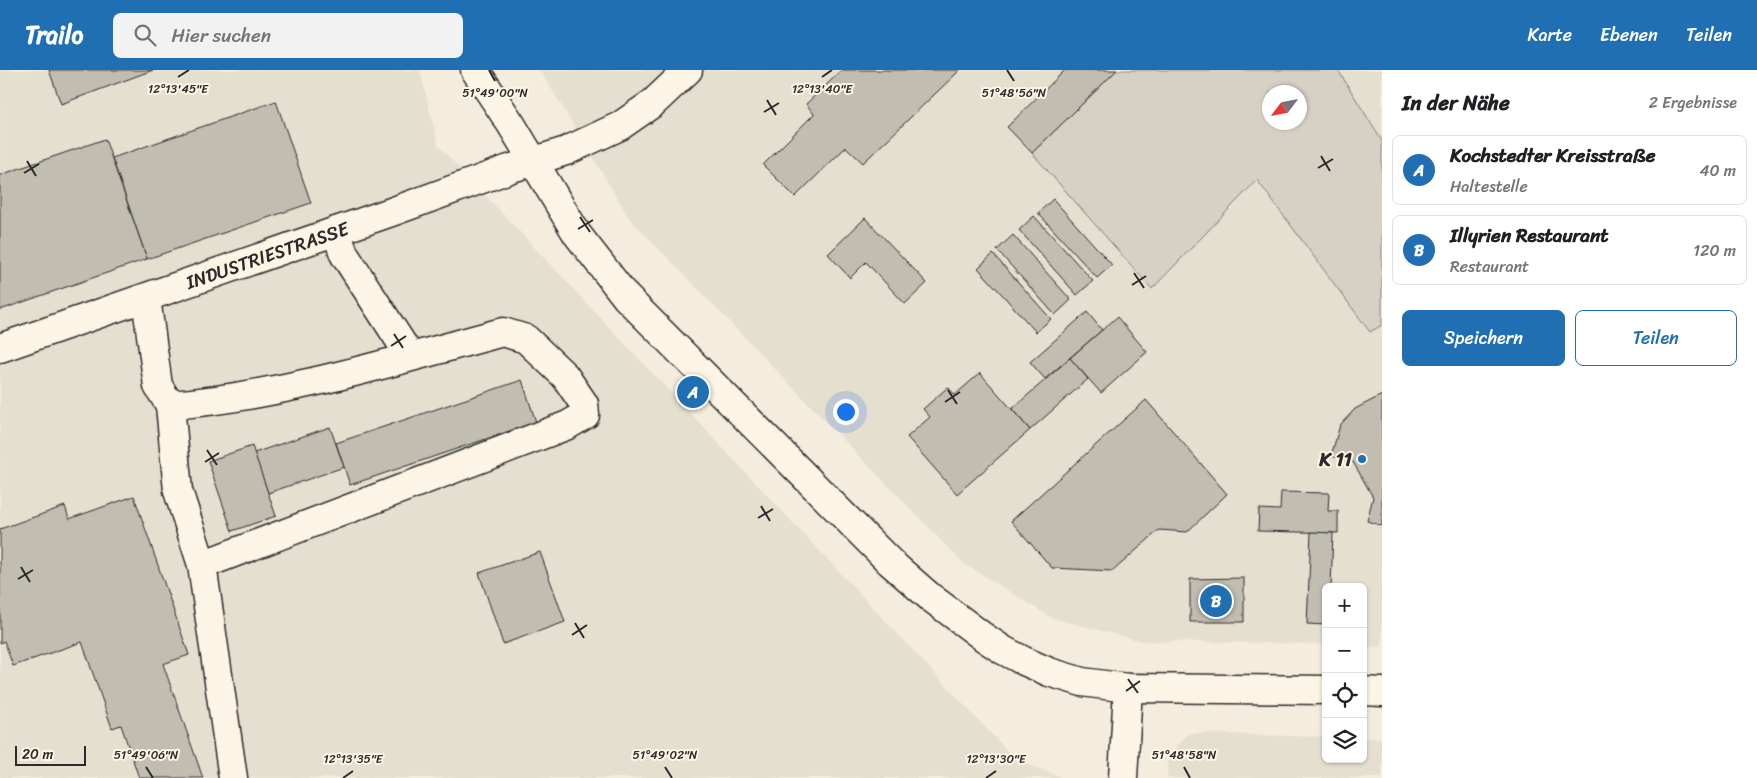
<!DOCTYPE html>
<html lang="de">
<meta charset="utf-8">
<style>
body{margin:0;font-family:Sriracha,sans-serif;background:#f2f2f2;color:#202124}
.controls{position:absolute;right:15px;bottom:15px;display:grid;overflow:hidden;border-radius:8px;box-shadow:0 1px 4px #0004}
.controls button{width:45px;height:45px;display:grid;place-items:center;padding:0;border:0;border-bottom:1px solid #e0e0e0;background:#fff;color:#202124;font:25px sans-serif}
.compass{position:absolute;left:1262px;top:15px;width:45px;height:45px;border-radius:50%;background:#fff;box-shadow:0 1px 4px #0004;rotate:238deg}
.scale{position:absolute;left:15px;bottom:12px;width:71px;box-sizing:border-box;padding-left:5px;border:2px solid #2b2b2b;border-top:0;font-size:14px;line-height:18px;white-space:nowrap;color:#2b2b2b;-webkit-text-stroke:4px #fcf5e5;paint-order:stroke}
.you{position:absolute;left:845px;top:341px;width:18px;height:18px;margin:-12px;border:4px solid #fff;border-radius:50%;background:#1a73e8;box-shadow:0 0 0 8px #1a73e833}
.badge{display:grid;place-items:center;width:32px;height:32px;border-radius:50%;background:#1f6fb2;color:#fff;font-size:16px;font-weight:700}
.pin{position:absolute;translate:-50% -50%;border:2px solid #fff;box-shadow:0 1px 5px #0006}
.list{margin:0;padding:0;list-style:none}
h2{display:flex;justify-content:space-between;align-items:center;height:65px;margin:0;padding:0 20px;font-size:21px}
h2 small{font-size:16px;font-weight:400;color:#757577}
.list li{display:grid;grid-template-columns:32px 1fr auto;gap:15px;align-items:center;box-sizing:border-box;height:70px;margin:0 10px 10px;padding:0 10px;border:1px solid #e0e0e0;border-radius:8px}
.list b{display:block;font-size:19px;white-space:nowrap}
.list p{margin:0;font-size:16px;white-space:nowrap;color:#757577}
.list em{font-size:16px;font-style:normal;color:#757577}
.actions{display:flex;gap:10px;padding:15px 20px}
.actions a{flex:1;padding:11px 0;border:1px solid #1f6fb2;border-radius:8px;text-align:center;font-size:18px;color:#1f6fb2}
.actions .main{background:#1f6fb2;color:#fff}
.icon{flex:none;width:28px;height:28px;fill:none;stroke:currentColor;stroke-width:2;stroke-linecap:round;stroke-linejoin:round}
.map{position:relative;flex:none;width:1382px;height:708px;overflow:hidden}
header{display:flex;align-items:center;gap:30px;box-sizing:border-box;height:70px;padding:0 25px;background:#1f6fb2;color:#fff}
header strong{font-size:24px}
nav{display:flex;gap:28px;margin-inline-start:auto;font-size:18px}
.search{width:350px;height:45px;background:#f2f2f2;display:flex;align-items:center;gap:12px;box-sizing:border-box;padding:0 18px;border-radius:8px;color:#757577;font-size:19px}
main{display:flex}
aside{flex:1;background:#fff}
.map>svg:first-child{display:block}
.built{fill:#e5dfd0;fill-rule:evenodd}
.green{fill:#d6d1c4;stroke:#807e78;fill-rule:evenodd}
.building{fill:#c2bdb1;stroke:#2b2b2b}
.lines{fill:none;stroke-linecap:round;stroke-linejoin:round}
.minor-casing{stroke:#2b2b2b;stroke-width:31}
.minor{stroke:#fcf5e5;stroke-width:28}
.ticks{fill:none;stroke:#2b2b2b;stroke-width:2}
.poi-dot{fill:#1f6fb2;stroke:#fcf5e5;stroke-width:2}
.labels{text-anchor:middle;stroke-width:4;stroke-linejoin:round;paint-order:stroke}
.street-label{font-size:19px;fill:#2b2b2b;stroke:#fcf5e5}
.poi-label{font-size:19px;font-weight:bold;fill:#2b2b2b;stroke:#fcf5e5;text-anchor:end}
.ticks-label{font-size:12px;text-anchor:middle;fill:#2b2b2b;stroke:#fcf5e5;stroke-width:4;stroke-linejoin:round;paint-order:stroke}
</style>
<header>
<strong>Trailo</strong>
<div class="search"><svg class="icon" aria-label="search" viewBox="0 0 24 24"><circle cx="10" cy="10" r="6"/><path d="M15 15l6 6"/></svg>Hier suchen</div>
<nav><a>Karte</a><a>Ebenen</a><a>Teilen</a></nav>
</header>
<main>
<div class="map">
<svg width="1382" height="708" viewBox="0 0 1382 708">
<rect width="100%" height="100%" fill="#f4edde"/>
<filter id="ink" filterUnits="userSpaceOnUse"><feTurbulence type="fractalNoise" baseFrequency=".02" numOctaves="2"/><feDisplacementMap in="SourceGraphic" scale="10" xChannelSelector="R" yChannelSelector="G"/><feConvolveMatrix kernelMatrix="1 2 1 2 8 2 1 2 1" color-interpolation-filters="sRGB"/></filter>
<g filter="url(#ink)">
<!-- built -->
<g class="built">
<path d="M0,0H420L438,75L1015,689L1063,708H0Z"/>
<path d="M540,0H1382V577L1363,576V517H1326V574L1141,571L1052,548L963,493L630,149ZM1270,22H1300V52H1270Z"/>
<path d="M1189,663L1326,667V689H1363V668H1382V708H1167L1168,687Z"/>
</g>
<!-- green -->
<path class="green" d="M1117,0H1338L1382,71V255L1370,262L1257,110L1152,219L1032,83ZM1270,22H1300V52H1270Z"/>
<!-- building -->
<g class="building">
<path d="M49,0H153L61,34Z"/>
<path d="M842,0H960L863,93L846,77L795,127L763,95L814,44L806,34Z"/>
<path d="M1065,0H1117L1032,83L1007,57Z"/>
<path d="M276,31L311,133L147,189L112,88Z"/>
<path d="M105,69L147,189L0,240V105Z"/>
<path d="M1053,129L1112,195L1097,208L1038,143Z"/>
<path d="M1034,146L1093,211L1077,225L1019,160Z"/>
<path d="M865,148L927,213L905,234L866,192L850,208L828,184Z"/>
<path d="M1013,165L1071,230L1055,245L997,180Z"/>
<path d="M993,184L1051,249L1036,262L978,198Z"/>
<path d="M1087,242L1102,260L1045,309L1030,292Z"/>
<path d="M1117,247L1147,282L1101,323L1070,288Z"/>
<path d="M1070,288L1088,309L1030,360L1012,339Z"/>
<path d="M980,303L1030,360L957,424L907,367L930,347L923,339L948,317L955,325Z"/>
<path d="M522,310L536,352L350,415L336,373Z"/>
<path d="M1382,325V456L1367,451L1373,427L1353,392L1331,386L1340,355L1355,339Z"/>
<path d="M1146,330L1227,424L1187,462L1159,460L1113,501L1052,498L1011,451Z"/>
<path d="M330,357L344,397L268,423L254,383Z"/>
<path d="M252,376L276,446L232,461L208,391Z"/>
<path d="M1281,422L1329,423L1328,441H1338V463L1258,461L1259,439L1280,440Z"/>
<path d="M134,426L189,585L163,594L203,708H139L121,655L112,658L82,572L13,596L4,571L0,573V459L65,436L69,449Z"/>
<path d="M1311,462L1333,463L1331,517H1326V555L1307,554Z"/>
<path d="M540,482L565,552L503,574L479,503Z"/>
<path d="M1244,508V552H1190V509Z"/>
</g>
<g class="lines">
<!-- minor casing -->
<g class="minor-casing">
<g id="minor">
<path d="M475,0L511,54L577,164L626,227L890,492L930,527L982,566L1003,580L1024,591L1049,602L1082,612L1128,618L1326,620"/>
<path d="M336,161L344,184L410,286"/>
<path d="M146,228L158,316L170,335C283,326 394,291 503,262L526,269L565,306L584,334L585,345L568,355L202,495L233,708"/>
<path d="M0,278L394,141L509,99L566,81L620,56L653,33L688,0"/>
<path d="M170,335L178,421L202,495"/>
<path d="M1363,621L1382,622"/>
<path d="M1123,708L1128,618"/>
</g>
</g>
<!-- minor -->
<use href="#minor" class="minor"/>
</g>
</g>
<!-- ticks -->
<path class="ticks" d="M489,0L495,11M1007,0L1014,11M178,7L189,0M822,7L832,0M767,30L776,45M764,42L779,33M1321,86L1330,101M27,91L36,106M1318,98L1333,89M24,103L39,94M580,147L590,162M578,159L593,150M1134,203L1144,218M1132,215L1146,206M394,264L403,278M391,276L406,266M948,320L957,334M945,332L960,322M207,380L217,395M205,392L219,383M761,436L770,451M758,448L773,439M21,497L30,512M18,509L33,500M575,553L584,568M572,565L587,555M1128,609L1138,623M1126,621L1140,611M146,697L153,708M665,697L672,708M1184,697L1190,708M343,708L353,701M986,708L996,701"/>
<!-- markers -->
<circle class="poi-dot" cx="1362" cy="389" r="5"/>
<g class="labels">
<!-- street labels -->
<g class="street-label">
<text transform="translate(267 185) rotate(-19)" y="7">INDUSTRIESTRASSE</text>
</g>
<!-- poi labels -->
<g class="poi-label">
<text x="1352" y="396">K 11</text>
</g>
</g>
<g class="ticks-label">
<text x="178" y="23">12°13'45"E</text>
<text x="822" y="23">12°13'40"E</text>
<text x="495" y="27">51°49'00"N</text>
<text x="1014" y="27">51°48'56"N</text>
<text x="146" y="689">51°49'06"N</text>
<text x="665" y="689">51°49'02"N</text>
<text x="1184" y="689">51°48'58"N</text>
<text x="353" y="693">12°13'35"E</text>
<text x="996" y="693">12°13'30"E</text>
</g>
</svg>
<div class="controls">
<button>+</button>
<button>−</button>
<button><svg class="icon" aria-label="locate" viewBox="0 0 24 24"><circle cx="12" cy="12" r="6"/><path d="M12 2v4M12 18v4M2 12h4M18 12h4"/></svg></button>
<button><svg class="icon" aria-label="layers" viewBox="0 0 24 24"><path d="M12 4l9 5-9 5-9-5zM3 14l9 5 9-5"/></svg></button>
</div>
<svg class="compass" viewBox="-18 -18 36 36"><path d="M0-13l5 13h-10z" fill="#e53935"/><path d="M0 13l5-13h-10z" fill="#757577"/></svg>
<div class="scale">20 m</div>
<div class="you"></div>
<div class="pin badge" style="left:693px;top:322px">A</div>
<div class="pin badge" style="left:1216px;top:531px">B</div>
</div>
<aside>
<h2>In der Nähe<small>2 Ergebnisse</small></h2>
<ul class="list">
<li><span class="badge">A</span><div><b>Kochstedter Kreisstraße</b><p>Haltestelle</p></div><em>40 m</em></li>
<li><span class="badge">B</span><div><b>Illyrien Restaurant</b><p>Restaurant</p></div><em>120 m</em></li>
</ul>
<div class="actions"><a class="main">Speichern</a><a>Teilen</a></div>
</aside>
</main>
